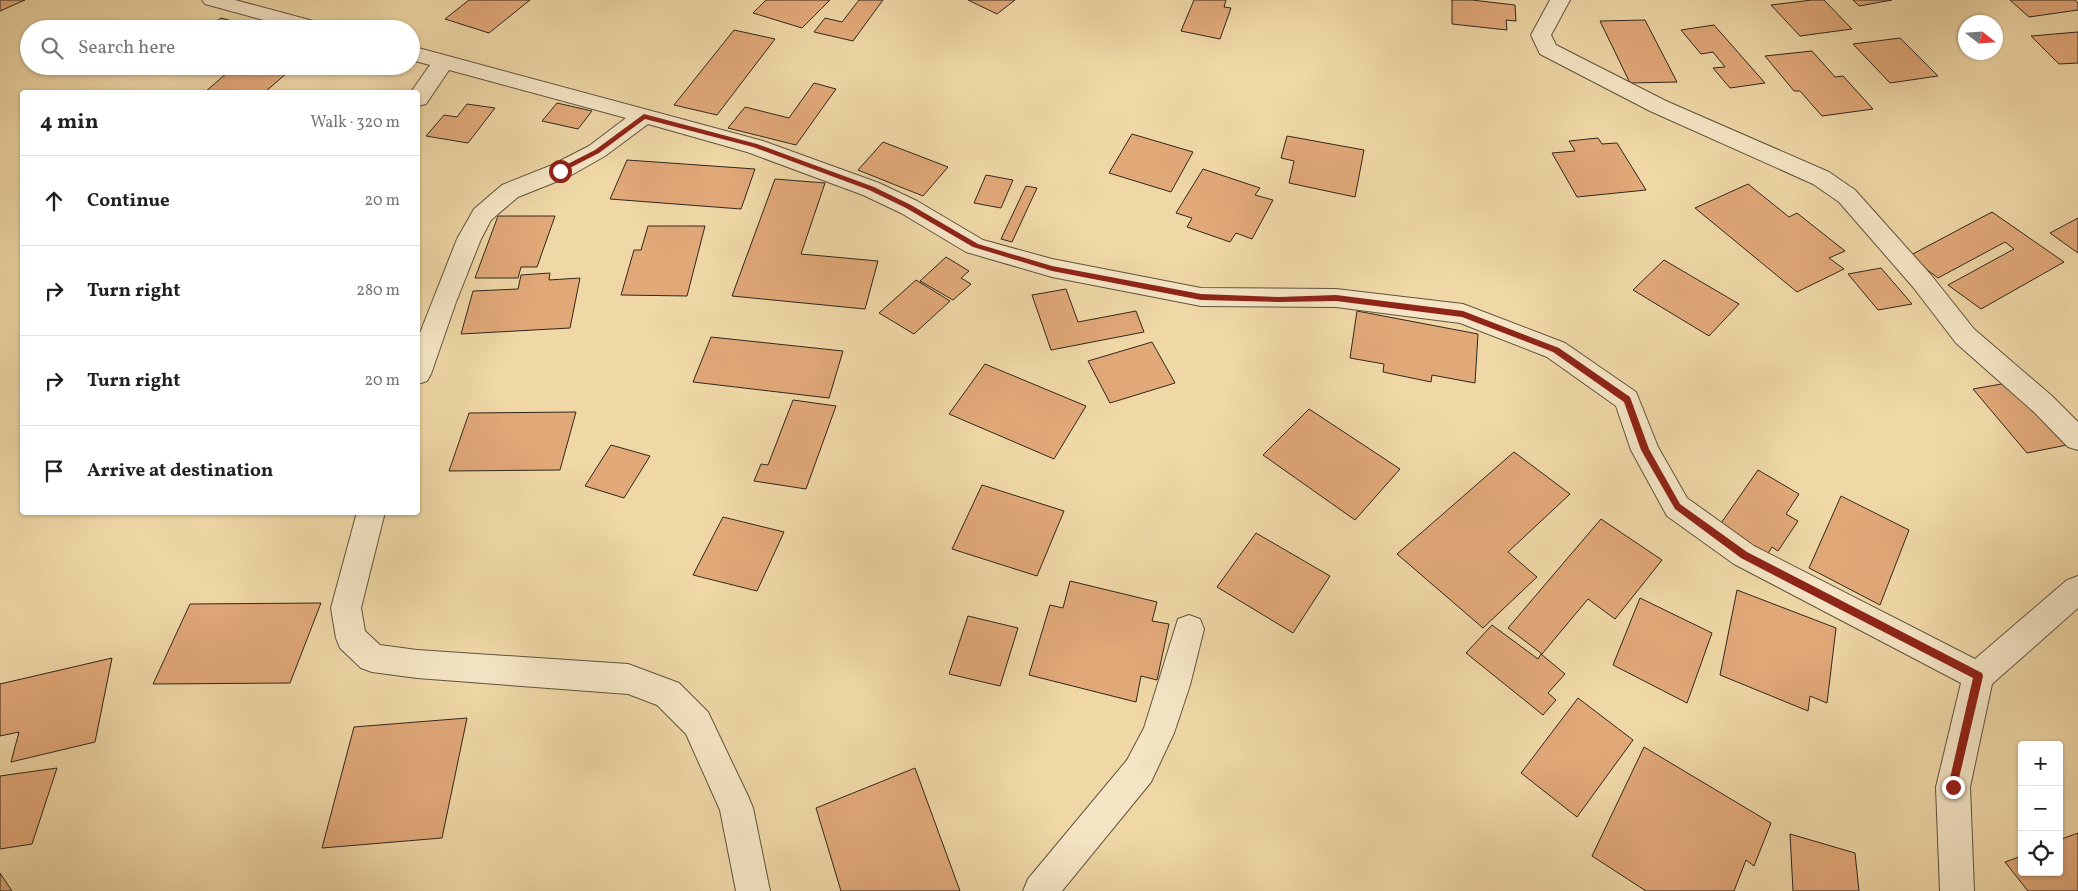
<!DOCTYPE html>
<meta charset="utf-8">
<style>
body{margin:0;font-family:Vollkorn,serif;background:#f2f2f2;color:#202124}
.controls{position:absolute;right:15px;bottom:15px;display:grid;overflow:hidden;border-radius:5px;box-shadow:0 1px 4px #0004}
.controls button{width:45px;height:45px;display:grid;place-items:center;padding:0;border:0;border-bottom:1px solid #e0e0e0;background:#fff;color:#202124;font:25px sans-serif}
.compass{position:absolute;left:1958px;top:15px;width:45px;height:45px;border-radius:50%;background:#fff;box-shadow:0 1px 4px #0004;rotate:107deg}
.stop{position:absolute;width:15px;height:15px;margin:-11px;border:4px solid #8f2418;border-radius:50%;background:#fff}
.stop.end{background:#8f2418;border-color:#fff;box-shadow:0 1px 5px #0008}
.list{margin:0;padding:0;list-style:none}
h2{display:flex;justify-content:space-between;align-items:center;height:65px;margin:0;padding:0 20px;font-size:21px}
h2 small{font-size:16px;font-weight:400;color:#757577}
.list li{display:grid;grid-template-columns:32px 1fr auto;gap:15px;align-items:center;box-sizing:border-box;height:90px;padding:0 20px;border-top:1px solid #e0e0e0}
.list b{display:block;font-size:19px;white-space:nowrap}
.list em{font-size:16px;font-style:normal;color:#757577}
.icon{flex:none;width:28px;height:28px;fill:none;stroke:currentColor;stroke-width:2;stroke-linecap:round;stroke-linejoin:round}
.map{position:relative;flex:none;width:2078px;height:891px;overflow:hidden}
.search{position:absolute;background:#fff;box-shadow:0 1px 4px #0004;left:20px;top:20px;width:400px;height:55px;display:flex;align-items:center;gap:12px;box-sizing:border-box;padding:0 18px;border-radius:28px;color:#757577;font-size:19px}
.panel{position:absolute;background:#fff;box-shadow:0 1px 4px #0004;left:20px;top:90px;width:400px;height:425px;border-radius:5px}
.map>svg:first-child{display:block}
.building{fill:#e1a878;stroke:#31271d}
.lines{fill:none;stroke-linecap:round;stroke-linejoin:round}
.street-casing{stroke:#60533f;stroke-width:2}
.street{fill:#f5e5c5;fill-rule:evenodd}
.route{fill:#8f2418}
</style>
<div class="map">
<svg width="2078" height="891" viewBox="0 0 2078 891">
<rect width="100%" height="100%" fill="#efd7a6"/>
<filter id="stains"><feTurbulence type="fractalNoise" baseFrequency=".004" numOctaves="4"/><feColorMatrix values="0 0 0 0 .2 0 0 0 0 .09 0 0 0 0 .02 0 0 0 .5 -.17"/></filter>
<radialGradient id="worn" r=".72"><stop offset=".6" stop-color="#630" stop-opacity="0"/><stop offset="1" stop-color="#630" stop-opacity=".3"/></radialGradient>
<!-- building -->
<g class="building">
<path d="M0,0H25L0,11Z"/>
<path d="M469,0H530L489,33L445,19Z"/>
<path d="M766,0H830L802,28L753,13Z"/>
<path d="M859,0H883L853,41L814,32L825,18L842,22Z"/>
<path d="M968,0H1015L997,14Z"/>
<path d="M1194,0H1226L1224,7L1231,8L1220,39L1181,31Z"/>
<path d="M1452,0H1472L1515,5L1516,21L1506,20L1507,30L1452,24Z"/>
<path d="M1812,0H1824L1852,29L1800,36L1771,5Z"/>
<path d="M1853,0H1892L1859,6Z"/>
<path d="M2010,0H2075L2078,3V10L2029,17Z"/>
<path d="M221,18L260,29H207Z"/>
<path d="M1645,20L1677,82L1630,83L1600,21Z"/>
<path d="M1714,25L1765,83L1730,88L1713,68L1725,67L1713,52L1701,54L1681,30Z"/>
<path d="M734,30L775,39L717,115L674,105Z"/>
<path d="M2078,32V63L2059,64L2031,36Z"/>
<path d="M1900,38L1938,76L1890,83L1853,44Z"/>
<path d="M1812,51L1835,77L1843,76L1873,109L1822,116L1800,91H1794L1765,56Z"/>
<path d="M235,66H295L265,92H205Z"/>
<path d="M814,83L836,89L796,145L728,128L745,107L789,118Z"/>
<path d="M557,103L592,111L578,129L542,121Z"/>
<path d="M467,104L495,108L468,143L426,136L444,115L457,117Z"/>
<path d="M1132,134L1193,152L1171,192L1109,173Z"/>
<path d="M1287,136L1364,150L1355,197L1289,183L1294,161L1281,158Z"/>
<path d="M1598,138L1602,144L1617,143L1646,190L1577,197L1552,153L1575,151L1569,141Z"/>
<path d="M883,142L948,167L923,196L858,170Z"/>
<path d="M627,160L755,169L741,209L610,199Z"/>
<path d="M1203,169L1260,188L1255,195L1273,200L1252,239L1236,233L1230,242L1187,227L1192,218L1176,213Z"/>
<path d="M986,175L1013,180L1001,208L974,203Z"/>
<path d="M775,179L825,183L801,254L878,261L865,309L732,296Z"/>
<path d="M1748,184L1789,217L1797,213L1845,251L1829,258L1844,269L1797,292L1695,208Z"/>
<path d="M1026,186L1037,188L1012,242L1001,239Z"/>
<path d="M1992,212L2064,262L1981,309L1948,285L2014,249L2005,242L1938,278L1909,256Z"/>
<path d="M498,216H555L537,267H521L518,278H475Z"/>
<path d="M2078,218V253L2050,233Z"/>
<path d="M648,226H705L687,296L621,295L634,250H641Z"/>
<path d="M946,257L969,271L961,278L971,284L953,300L920,281Z"/>
<path d="M1664,260L1739,304L1709,336L1633,290Z"/>
<path d="M1881,268L1912,304L1878,310L1848,274Z"/>
<path d="M550,273L549,280L580,278L570,328L461,334L473,291L518,289L521,275Z"/>
<path d="M916,280L950,301L914,334L879,313Z"/>
<path d="M1066,289L1078,322L1136,311L1144,332L1051,350L1032,295Z"/>
<path d="M1357,311L1478,334L1475,383L1432,375L1431,382L1383,372L1384,364L1350,358Z"/>
<path d="M711,337L843,351L829,398L693,382Z"/>
<path d="M1152,342L1175,383L1110,403L1088,361Z"/>
<path d="M985,364L1086,406L1054,459L949,414Z"/>
<path d="M2013,382L2067,445L2027,453L1973,389Z"/>
<path d="M793,400L836,406L806,489L754,481L761,464L768,465Z"/>
<path d="M1309,409L1400,469L1355,520L1263,455Z"/>
<path d="M576,412L560,470L449,471L469,413Z"/>
<path d="M611,445L650,456L624,498L585,486Z"/>
<path d="M1514,452L1570,494L1508,552L1537,577L1483,628L1397,554Z"/>
<path d="M1758,470L1799,494L1786,514L1798,521L1778,551L1772,547L1765,558L1717,529Z"/>
<path d="M982,485L1064,511L1037,576L952,549Z"/>
<path d="M1841,496L1909,530L1880,605L1809,568Z"/>
<path d="M723,517L784,532L757,591L693,575Z"/>
<path d="M1601,519L1662,560L1615,619L1588,599L1542,654L1508,628Z"/>
<path d="M1256,533L1330,576L1293,633L1217,587Z"/>
<path d="M1070,581L1157,602L1152,621L1169,624L1157,680L1141,676L1136,702L1029,675L1050,605L1063,608Z"/>
<path d="M1737,590L1836,628L1827,703L1810,696L1808,711L1720,675Z"/>
<path d="M1640,598L1712,633L1687,703L1613,665Z"/>
<path d="M321,603L290,683L153,684L190,604Z"/>
<path d="M968,616L1018,628L1000,686L949,674Z"/>
<path d="M1492,625L1538,659L1541,654L1565,674L1548,693L1556,700L1543,715L1466,653Z"/>
<path d="M112,658L95,742L11,762L19,732L0,736V684Z"/>
<path d="M1578,698L1633,740L1577,817L1521,773Z"/>
<path d="M467,718L442,838L322,848L354,727Z"/>
<path d="M1644,747L1771,823L1754,866L1746,860L1734,891H1646L1592,856Z"/>
<path d="M57,768L32,844L0,849V776Z"/>
<path d="M915,768L960,891H841L816,808Z"/>
<path d="M2078,833V891H2028L2005,862L2022,856V872H2059V840Z"/>
<path d="M1790,834L1855,853L1859,891H1793Z"/>
<path d="M0,873L12,891H0Z"/>
</g>
<g class="lines">
<!-- street casing -->
<g class="street-casing">
<g id="street">
<path d="M202,0H235L328,25L331,29H296L205,4Z"/>
<path d="M1550,0H1570L1551,35L1556,45L1666,101L1829,172L1855,190L1931,275L1974,329L2052,396L2078,422V450L2068,447L2034,412L1956,343L1913,287L1839,202L1813,184L1650,111L1540,54L1531,35Z"/>
<path d="M411,46L763,141L879,183L917,201L983,240L1052,259L1201,288L1336,289L1463,304L1565,343L1636,392L1658,447L1687,498L1754,546L1975,659L2067,580L2078,576V608L1992,684L1970,787L1974,891H1940L1936,787L1961,683L1734,564L1667,516L1631,450L1616,406L1547,357L1460,323L1336,307L1201,306L1052,277L966,252L901,213L863,195L747,152L648,124L605,156L568,177L518,197L491,220L481,239L456,302L431,374L427,381L418,384V338L457,239L474,209L502,185L552,165L589,146L626,118L449,70L426,104L418,106V92H411L430,65L411,60Z"/>
<path d="M357,512H385L361,608L365,631L380,645L417,650L628,664L679,683L708,712L748,796L753,808L770,891H736L720,810L686,734L657,705L628,694L417,678L372,672L361,668L340,648L336,638L331,608Z"/>
<path d="M1189,615L1200,619L1204,629L1190,685L1174,733L1151,782L1062,891H1023L1028,879L1127,760L1144,728L1178,619Z"/>
</g>
</g>
<!-- street -->
<use href="#street" class="street"/>
</g>
<!-- route -->
<path class="route" d="M644,114L757,144L874,187L911,205L978,244L1052,266L1201,294L1279,297L1336,295L1463,311L1559,348L1630,397L1649,449L1680,504L1747,552L1982,673L1983,676L1956,791L1953,792L1948,787L1973,678L1741,558L1675,509L1641,450L1624,402L1553,352L1462,317L1336,301L1279,302L1201,300L1052,271L973,247L906,208L869,190L753,147L645,119L599,153L562,172H558V169L595,150Z"/>
<rect width="100%" height="100%" filter="url(#stains)"/>
<rect width="100%" height="100%" fill="url(#worn)"/>
</svg>
<div class="controls">
<button>+</button>
<button>−</button>
<button><svg class="icon" aria-label="locate" viewBox="0 0 24 24"><circle cx="12" cy="12" r="6"/><path d="M12 2v4M12 18v4M2 12h4M18 12h4"/></svg></button>
</div>
<svg class="compass" viewBox="-18 -18 36 36"><path d="M0-13l5 13h-10z" fill="#e53935"/><path d="M0 13l5-13h-10z" fill="#757577"/></svg>
<div class="stop" style="left:560px;top:171px"></div>
<div class="stop end" style="left:1953px;top:787px"></div>
<div class="search"><svg class="icon" aria-label="search" viewBox="0 0 24 24"><circle cx="10" cy="10" r="6"/><path d="M15 15l6 6"/></svg>Search here</div>
<section class="panel">
<h2>4 min<small>Walk · 320 m</small></h2>
<ul class="list">
<li><svg class="icon" aria-label="ahead" viewBox="0 0 24 24"><path d="M12 20V5M6 11l6-6 6 6"/></svg><div><b>Continue</b></div><em>20 m</em></li>
<li><svg class="icon" aria-label="right" viewBox="0 0 24 24"><path d="M7 20v-9h11M14 6l5 5-5 5"/></svg><div><b>Turn right</b></div><em>280 m</em></li>
<li><svg class="icon" aria-label="right" viewBox="0 0 24 24"><path d="M7 20v-9h11M14 6l5 5-5 5"/></svg><div><b>Turn right</b></div><em>20 m</em></li>
<li><svg class="icon" aria-label="arrive" viewBox="0 0 24 24"><path d="M6 21V4h12l-3 4 3 4H6"/></svg><div><b>Arrive at destination</b></div></li>
</ul>
</section>
</div>
